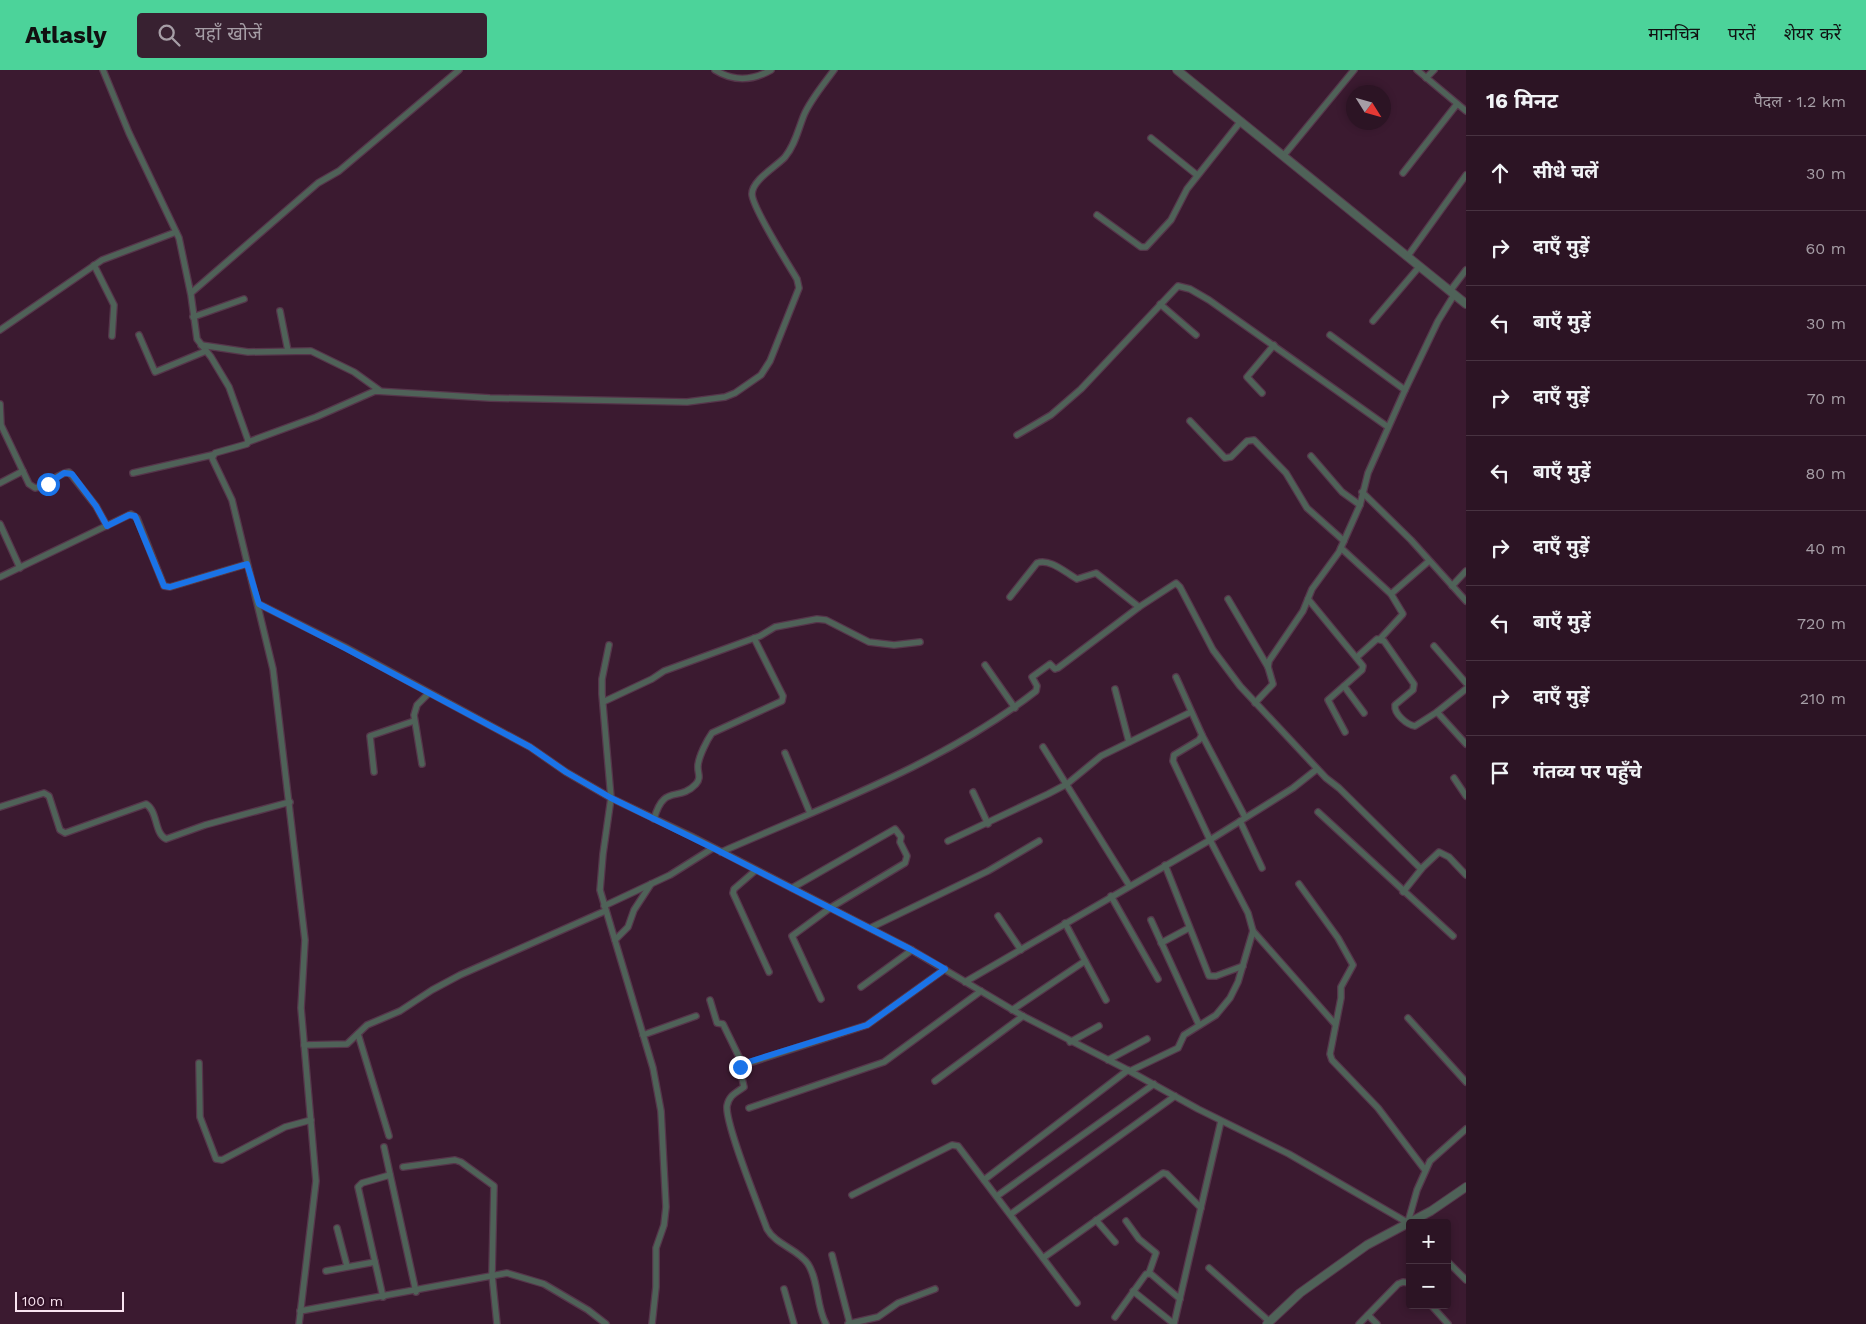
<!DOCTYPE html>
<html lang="hi">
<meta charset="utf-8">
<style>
body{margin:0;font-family:"Work Sans","Noto Sans Devanagari",sans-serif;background:#382131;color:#f1f3f6}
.controls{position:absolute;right:15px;bottom:15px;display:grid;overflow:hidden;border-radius:5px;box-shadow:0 2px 8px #0003}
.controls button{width:45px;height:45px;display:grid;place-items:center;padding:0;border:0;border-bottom:1px solid #483341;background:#2c1424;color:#f1f3f6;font:25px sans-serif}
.compass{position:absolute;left:1346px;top:15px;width:45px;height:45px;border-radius:50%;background:#2c1424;box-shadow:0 2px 8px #0003;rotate:127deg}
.scale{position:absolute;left:15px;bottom:12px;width:109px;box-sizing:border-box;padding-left:5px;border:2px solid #fae4f1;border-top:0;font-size:14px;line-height:18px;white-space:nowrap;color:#fae4f1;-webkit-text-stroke:4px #301026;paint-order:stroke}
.stop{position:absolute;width:15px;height:15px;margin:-11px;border:4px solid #1a73e8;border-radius:50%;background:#fff}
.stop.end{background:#1a73e8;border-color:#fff;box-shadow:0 1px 5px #0008}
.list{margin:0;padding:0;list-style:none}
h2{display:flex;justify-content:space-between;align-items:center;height:65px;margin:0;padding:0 20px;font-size:21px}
h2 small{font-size:16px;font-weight:400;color:#a69ea6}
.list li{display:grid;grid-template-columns:32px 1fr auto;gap:15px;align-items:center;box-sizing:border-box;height:75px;padding:0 20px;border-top:1px solid #483341}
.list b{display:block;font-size:19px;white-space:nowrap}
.list em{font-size:16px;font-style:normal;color:#a69ea6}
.icon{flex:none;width:28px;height:28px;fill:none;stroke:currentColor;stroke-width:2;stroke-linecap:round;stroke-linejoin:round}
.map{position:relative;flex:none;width:1466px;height:1254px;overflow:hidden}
header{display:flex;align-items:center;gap:30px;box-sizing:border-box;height:70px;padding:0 25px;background:#4cd39a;color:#111}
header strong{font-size:24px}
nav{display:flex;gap:28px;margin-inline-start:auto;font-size:18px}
.search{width:350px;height:45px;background:#382131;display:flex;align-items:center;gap:12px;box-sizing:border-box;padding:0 18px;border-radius:5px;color:#a69ea6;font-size:19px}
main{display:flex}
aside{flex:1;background:#2c1424}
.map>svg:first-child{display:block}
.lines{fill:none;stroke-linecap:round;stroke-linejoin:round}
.minor-casing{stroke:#56364b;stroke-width:8}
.tertiary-casing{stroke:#56364b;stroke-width:10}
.minor{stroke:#4f6258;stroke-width:5.5}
.tertiary{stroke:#4f6258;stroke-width:8}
.route{stroke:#1a73e8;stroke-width:6}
</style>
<header>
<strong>Atlasly</strong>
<div class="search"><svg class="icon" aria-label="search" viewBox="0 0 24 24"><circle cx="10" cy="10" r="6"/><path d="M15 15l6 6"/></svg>यहाँ खोजें</div>
<nav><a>मानचित्र</a><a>परतें</a><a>शेयर करें</a></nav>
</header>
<main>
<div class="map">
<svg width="1466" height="1254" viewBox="0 0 1466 1254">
<rect width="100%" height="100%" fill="#3b1a30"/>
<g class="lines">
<!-- minor casing -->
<g class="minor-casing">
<g id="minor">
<path d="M103,0L129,63L179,168L191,225L197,269L211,287L229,317L248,370L247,374L215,383L212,388L232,430L273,599L305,870L301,938L316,1111L299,1254"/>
<path d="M715,0C734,12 752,11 771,0"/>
<path d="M1417,0L1466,41"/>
<path d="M1426,8L1434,0"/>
<path d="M1151,68L1197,105"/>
<path d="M1284,85L1354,0"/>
<path d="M1403,103L1457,34"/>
<path d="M1097,145L1141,177H1146L1171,150L1187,119L1241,51"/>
<path d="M1407,187L1466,105"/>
<path d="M94,195L114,235L112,266"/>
<path d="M1450,221L1466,200"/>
<path d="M191,223L318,113L339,101L459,0"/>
<path d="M1160,234L1196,265"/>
<path d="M280,241L288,281"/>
<path d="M193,247L244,229"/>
<path d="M1373,251L1419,197"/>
<path d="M0,260L102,190L176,162"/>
<path d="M139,265L155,302L206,281"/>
<path d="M1330,265L1405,320"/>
<path d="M201,275L248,282L311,281L354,302L379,320"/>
<path d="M1262,323L1247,307L1274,275"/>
<path d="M0,334L1,355L29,414L35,418C48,416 57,403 69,402L96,436L107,456"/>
<path d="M1190,351L1225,388L1231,387L1247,371L1254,370L1286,403L1307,438L1344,471"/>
<path d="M1017,365L1051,345L1081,319L1178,216L1190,219L1209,230L1388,357"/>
<path d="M248,372L316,347L375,321L490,328L687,332L725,327L735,323L761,305L770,291L799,218L797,209C788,194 752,137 752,124C752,110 777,96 785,87C795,75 798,60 804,45C811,29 824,14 834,0"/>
<path d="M1311,386L1342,422L1360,435"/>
<path d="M133,403L212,385"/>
<path d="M0,413L23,401"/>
<path d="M1362,422L1411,470L1466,531"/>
<path d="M0,454L20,498"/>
<path d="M1341,478L1391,524L1429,491"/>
<path d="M0,507L131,444L137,448L164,516L170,517L247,494"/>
<path d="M1452,516L1466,501"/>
<path d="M1010,527L1037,493C1050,488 1066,503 1077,509L1096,503L1139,537"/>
<path d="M1228,529L1268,597"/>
<path d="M1308,529L1363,596L1362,600L1328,630L1345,662"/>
<path d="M259,534L345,577L530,677L566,702L611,728L691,766L910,879L1023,946L1124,998L1198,1039L1289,1084L1410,1154"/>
<path d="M1380,569L1403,544L1391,524"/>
<path d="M609,575L602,609V624L611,728L603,784L600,820L653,998L661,1041L666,1137L664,1155L656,1178V1217L652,1254"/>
<path d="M1434,576L1466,613"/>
<path d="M1357,587L1377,569L1384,571L1414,614L1413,620L1395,635C1394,644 1407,655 1415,656L1437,642"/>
<path d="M985,595L1015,638"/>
<path d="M1344,616L1364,643"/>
<path d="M1115,619L1129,672"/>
<path d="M1466,619L1437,642L1466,674"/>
<path d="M603,632L652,609L664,601L760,566L775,557L817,549L826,550L869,572L894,575L920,572"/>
<path d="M1255,633L1273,614L1268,597L1269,591L1303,541L1312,519L1339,482L1360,435L1368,403L1405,320L1438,251L1454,225"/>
<path d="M1202,665L1245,747"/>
<path d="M1043,677L1129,815"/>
<path d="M785,683L810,743"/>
<path d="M422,694L414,645L417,635L429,623"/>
<path d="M374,702L370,666L414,651"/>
<path d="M1454,708L1466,726"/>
<path d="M973,722L988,754"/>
<path d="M0,737L44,723L49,726L60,760L65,763L146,734C158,741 154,763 166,769L205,755L290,732"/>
<path d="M1318,742L1453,866"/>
<path d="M654,749C664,713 678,733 696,714C702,707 697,703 698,695C699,686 707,670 712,663L782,631L783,626L754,568"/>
<path d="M1240,751L1262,798"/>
<path d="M948,771L1048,724L1067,714L1101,686L1191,642"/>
<path d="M721,782C828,735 944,693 1036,621L1037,616L1032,607L1050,594L1055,599L1058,598L1139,537L1176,513L1180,517L1213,580L1240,616L1326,708L1339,718L1421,799"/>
<path d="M1165,795L1209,906H1216L1243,896"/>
<path d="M756,800L734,819L733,823L769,902"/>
<path d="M1299,814L1338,868L1353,895L1341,917V928L1330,984L1332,990L1378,1038L1425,1100"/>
<path d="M792,818L895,759L901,767L900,772L907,786L905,793L830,838L792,866L821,929"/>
<path d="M1403,822L1423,797L1439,782L1449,787L1466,805"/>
<path d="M1111,826L1158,909"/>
<path d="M604,836L670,805L713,778"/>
<path d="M998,846L1021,880"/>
<path d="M1151,850L1199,955"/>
<path d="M1065,853L1106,930"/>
<path d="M870,858L988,801L1039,771"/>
<path d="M1253,861L1335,954"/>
<path d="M615,870L628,857L634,840L651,814"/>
<path d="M1161,873L1189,858"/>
<path d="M965,912L1210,770L1293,718L1317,699"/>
<path d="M861,917L912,880"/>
<path d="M710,930L717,953L723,954L743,995"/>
<path d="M1012,940L1085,891"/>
<path d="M1408,948L1466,1012"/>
<path d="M358,964L389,1066"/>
<path d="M643,965L696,946"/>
<path d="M1070,972L1099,956"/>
<path d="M304,975L347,974L367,955L400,941L432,920L460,905L605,841"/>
<path d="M1108,990L1147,969"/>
<path d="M199,993L200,1047L216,1089L222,1090L285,1057L311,1050"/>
<path d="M1130,1001L1178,978L1184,965L1216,945L1230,928L1238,912L1253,861L1248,843L1210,770L1173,691L1174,685L1199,670L1202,665L1176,607"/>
<path d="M935,1011L1023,946"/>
<path d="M749,1038L884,992L981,921"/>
<path d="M384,1077L416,1222"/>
<path d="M403,1097L455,1090L461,1092L494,1116L492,1205L497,1254"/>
<path d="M984,1110L1128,1000"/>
<path d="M852,1125L952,1075L958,1076L1077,1233"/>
<path d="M997,1126L1154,1014"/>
<path d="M1011,1144L1175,1026"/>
<path d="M1096,1150L1115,1172"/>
<path d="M1126,1151L1139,1169L1156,1183L1149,1203"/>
<path d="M1408,1152L1417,1120L1430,1091L1466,1059"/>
<path d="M337,1158L347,1196"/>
<path d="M832,1185L850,1254"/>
<path d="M1043,1188L1163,1103L1167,1104L1201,1138"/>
<path d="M1447,1191L1466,1210"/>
<path d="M1209,1198L1270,1252"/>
<path d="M326,1201L375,1192"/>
<path d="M784,1219L794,1254"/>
<path d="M1133,1221L1174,1254"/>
<path d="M383,1227L358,1117L362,1113L390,1105"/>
<path d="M1431,1235L1448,1254"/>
<path d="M300,1241L507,1203L544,1214L588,1240L606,1254"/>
<path d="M1368,1245L1377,1254"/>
<path d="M1115,1247L1146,1204H1151L1180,1229"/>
<path d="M826,1254C816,1236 819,1211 808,1194C798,1179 776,1175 767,1159C759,1137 725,1054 727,1036C729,1025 736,1023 744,1017L740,999L743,995L867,955L945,899"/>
<path d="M848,1254L878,1247L898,1233L935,1219"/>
<path d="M1174,1254L1221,1051"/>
<path d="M1359,1254L1398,1214L1403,1212L1410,1213"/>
</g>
</g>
<!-- tertiary casing -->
<g class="tertiary-casing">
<g id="tertiary">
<path d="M1177,0L1466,234"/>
<path d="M1267,1254L1300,1223L1367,1175L1431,1141L1466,1117"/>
</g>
</g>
<!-- minor -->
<use href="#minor" class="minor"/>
<!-- tertiary -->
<use href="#tertiary" class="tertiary"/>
</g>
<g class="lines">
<!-- route -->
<path class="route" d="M48,414L64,403L72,404L96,436L107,456L129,445L135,446L164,516L170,517L247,494L259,534L345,578L530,677L566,702L611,728L713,778L910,879L945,899L867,955L745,993L740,997"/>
</g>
</svg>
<div class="controls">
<button>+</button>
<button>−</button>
</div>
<svg class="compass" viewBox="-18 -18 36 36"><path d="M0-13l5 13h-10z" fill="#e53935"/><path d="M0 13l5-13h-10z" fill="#a69ea6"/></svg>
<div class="scale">100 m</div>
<div class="stop" style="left:48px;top:414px"></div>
<div class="stop end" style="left:740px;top:997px"></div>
</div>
<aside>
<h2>16 मिनट<small>पैदल · 1.2 km</small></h2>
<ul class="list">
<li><svg class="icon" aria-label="ahead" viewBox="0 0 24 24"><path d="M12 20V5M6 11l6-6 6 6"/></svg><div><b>सीधे चलें</b></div><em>30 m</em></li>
<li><svg class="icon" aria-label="right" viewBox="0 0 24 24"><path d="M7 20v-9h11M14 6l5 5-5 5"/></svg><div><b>दाएँ मुड़ें</b></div><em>60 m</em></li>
<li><svg class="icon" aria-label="left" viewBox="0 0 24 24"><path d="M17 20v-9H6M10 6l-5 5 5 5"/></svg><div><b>बाएँ मुड़ें</b></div><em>30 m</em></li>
<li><svg class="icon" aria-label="right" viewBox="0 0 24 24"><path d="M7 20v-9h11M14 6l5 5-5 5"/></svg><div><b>दाएँ मुड़ें</b></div><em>70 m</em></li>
<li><svg class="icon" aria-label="left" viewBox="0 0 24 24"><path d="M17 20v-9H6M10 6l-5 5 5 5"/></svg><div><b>बाएँ मुड़ें</b></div><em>80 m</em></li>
<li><svg class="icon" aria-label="right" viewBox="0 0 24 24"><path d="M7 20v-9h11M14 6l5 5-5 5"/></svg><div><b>दाएँ मुड़ें</b></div><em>40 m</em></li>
<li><svg class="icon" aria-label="left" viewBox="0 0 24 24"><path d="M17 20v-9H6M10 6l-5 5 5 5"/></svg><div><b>बाएँ मुड़ें</b></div><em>720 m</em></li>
<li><svg class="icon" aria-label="right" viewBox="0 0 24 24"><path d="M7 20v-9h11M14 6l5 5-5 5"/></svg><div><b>दाएँ मुड़ें</b></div><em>210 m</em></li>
<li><svg class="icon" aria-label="arrive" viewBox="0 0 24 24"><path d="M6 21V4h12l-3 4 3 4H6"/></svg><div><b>गंतव्य पर पहुँचे</b></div></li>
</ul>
</aside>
</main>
